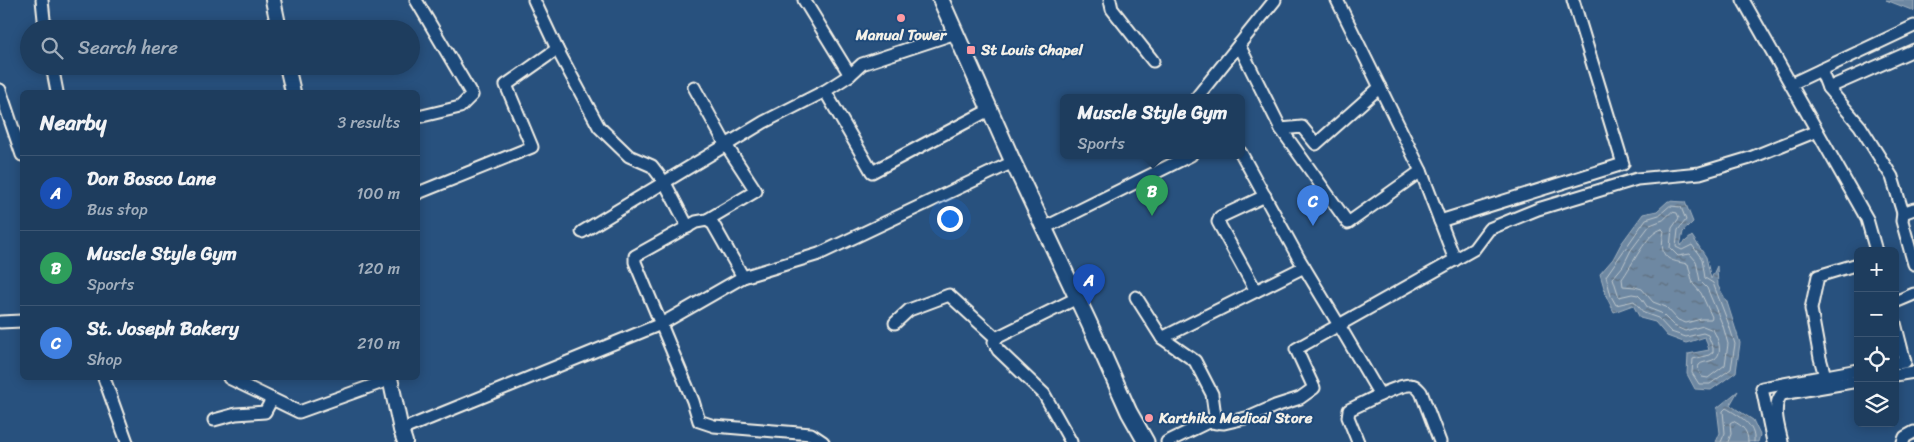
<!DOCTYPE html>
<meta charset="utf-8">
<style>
body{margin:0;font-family:Sriracha,sans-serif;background:#2b4867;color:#f1f3f6}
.controls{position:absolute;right:15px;bottom:15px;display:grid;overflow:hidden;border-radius:8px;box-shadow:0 2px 12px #0003}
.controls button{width:45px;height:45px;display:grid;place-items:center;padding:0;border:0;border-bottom:1px solid #3c5673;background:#1e3d5e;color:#f1f3f6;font:25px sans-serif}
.you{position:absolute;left:949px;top:218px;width:18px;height:18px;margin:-12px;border:4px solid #fff;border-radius:50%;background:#1a73e8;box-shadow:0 0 0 8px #1a73e833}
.badge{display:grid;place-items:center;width:32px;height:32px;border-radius:50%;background:#ea580c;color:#fff;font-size:16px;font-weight:700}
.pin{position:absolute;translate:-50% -41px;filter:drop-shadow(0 1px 2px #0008)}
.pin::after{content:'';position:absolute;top:26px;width:18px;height:15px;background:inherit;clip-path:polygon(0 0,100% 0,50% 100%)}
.popup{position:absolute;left:1060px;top:94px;width:185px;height:65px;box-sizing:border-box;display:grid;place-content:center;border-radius:8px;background:#1e3d5e;filter:drop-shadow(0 1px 4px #0005);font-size:16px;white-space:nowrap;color:#a1aebc}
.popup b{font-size:19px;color:#f1f3f6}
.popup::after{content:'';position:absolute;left:50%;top:100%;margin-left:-10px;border:10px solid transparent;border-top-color:#1e3d5e}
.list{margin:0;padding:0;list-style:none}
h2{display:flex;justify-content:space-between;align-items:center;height:65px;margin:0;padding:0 20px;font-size:21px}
h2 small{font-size:16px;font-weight:400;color:#a1aebc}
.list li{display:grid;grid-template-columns:32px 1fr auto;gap:15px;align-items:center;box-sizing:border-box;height:75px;padding:0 20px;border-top:1px solid #3c5673}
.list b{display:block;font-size:19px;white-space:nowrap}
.list p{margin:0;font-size:16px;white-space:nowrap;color:#a1aebc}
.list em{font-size:16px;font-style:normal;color:#a1aebc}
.icon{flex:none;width:28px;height:28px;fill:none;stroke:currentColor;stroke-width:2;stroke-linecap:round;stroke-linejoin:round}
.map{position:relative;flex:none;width:1914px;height:442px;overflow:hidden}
.search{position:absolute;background:#1e3d5e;box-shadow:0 2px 12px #0003;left:20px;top:20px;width:400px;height:55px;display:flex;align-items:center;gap:12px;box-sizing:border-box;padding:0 18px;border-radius:28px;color:#a1aebc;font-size:19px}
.panel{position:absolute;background:#1e3d5e;box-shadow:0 2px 12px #0003;left:20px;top:90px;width:400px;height:290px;border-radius:8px}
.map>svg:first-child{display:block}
.water{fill:url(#water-ripples);stroke:#a4b2be}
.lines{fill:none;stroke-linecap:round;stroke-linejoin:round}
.shore{stroke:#bec7cc;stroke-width:1}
.minor-casing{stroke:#f4f1e8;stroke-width:15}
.tertiary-casing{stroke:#f4f1e8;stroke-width:18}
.secondary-casing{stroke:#f4f1e8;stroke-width:19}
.minor{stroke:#1f4a7a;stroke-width:11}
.tertiary{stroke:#1f4a7a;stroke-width:14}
.secondary{stroke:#1f4a7a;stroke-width:15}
.poi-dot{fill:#ff9aa2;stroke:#1f4a7a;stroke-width:2}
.labels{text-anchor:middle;stroke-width:4;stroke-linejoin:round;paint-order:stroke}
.poi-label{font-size:15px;font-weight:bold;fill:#f4f1e8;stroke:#1f4a7a;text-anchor:start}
</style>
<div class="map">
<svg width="1914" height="442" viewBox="0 0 1914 442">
<defs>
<pattern id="water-ripples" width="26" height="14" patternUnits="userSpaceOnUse" patternTransform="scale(1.25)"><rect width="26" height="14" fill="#6e88a2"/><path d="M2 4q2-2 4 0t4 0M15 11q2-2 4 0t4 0" fill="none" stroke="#5f6e7d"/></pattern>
</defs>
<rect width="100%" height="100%" fill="#28517e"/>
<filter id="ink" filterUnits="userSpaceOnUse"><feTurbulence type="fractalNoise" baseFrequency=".02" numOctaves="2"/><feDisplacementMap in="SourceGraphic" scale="10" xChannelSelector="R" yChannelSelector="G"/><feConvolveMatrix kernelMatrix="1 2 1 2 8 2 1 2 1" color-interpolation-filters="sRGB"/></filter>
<g filter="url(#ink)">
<!-- water -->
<g class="water">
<path d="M1886,0H1914V11Z"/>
<path d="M1668,201L1685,202L1693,222L1683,232L1680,246L1692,236L1706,257L1711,279L1717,266L1718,286L1727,302L1740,343L1736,372L1711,390L1695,389L1687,374L1688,354L1709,350L1705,337L1686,343L1667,336L1655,322L1640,318L1633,305L1614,312L1607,298L1600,274L1613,259L1621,244L1643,214L1657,211Z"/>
<path d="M1738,391L1730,405L1753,420L1760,435L1758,442H1716L1720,433L1717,408Z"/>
</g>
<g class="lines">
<!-- shore -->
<g class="shore">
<path d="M1670,206L1681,207L1686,220L1678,230L1676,247L1682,250L1692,245L1702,259L1705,278L1713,283L1729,325L1735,344L1731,369L1710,384H1699L1692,373L1693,359L1709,355L1713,352V348L1708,335L1703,333L1686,337L1671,332L1658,318L1644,313L1634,301L1616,305L1611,296L1606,276L1646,219L1659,215Z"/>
<path d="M1672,212L1677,213L1679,218L1672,228L1670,248L1678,256L1690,254L1696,261L1700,281L1707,288L1723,326L1728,344L1725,365L1708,378L1702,377C1700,374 1697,369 1699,365C1701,362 1707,362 1710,361C1725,357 1719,340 1713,330L1703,326L1685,331L1674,326L1661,313L1648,308L1642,299L1638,295L1632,294L1619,297L1613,278L1623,266L1631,250L1650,225L1663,220Z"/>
<path d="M1662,229L1664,231C1659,257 1665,260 1688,264L1693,284L1701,293L1712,317L1711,319H1701L1686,323L1678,320L1666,307L1653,302L1642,289L1635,287L1623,286L1622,279C1632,266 1647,232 1662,229Z"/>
<path d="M1721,442L1725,433L1723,411L1726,408C1739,416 1756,424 1754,442"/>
<path d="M1728,442L1731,434L1730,423L1733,421C1743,426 1748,431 1748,442"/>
</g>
<!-- minor casing -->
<g class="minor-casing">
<g id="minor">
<path d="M42,0L45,29"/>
<path d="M416,0L472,95L460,107L418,117"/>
<path d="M804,0L850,75L862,64L956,33"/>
<path d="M1110,0L1112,9L1153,61"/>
<path d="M1337,0L1421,171L1440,221L1623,164L1573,0"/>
<path d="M1743,0L1867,219L1876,251"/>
<path d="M1239,45L1281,129L1302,127L1316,144L1380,87"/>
<path d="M557,49L599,127L629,156L652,166L665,183L688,227"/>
<path d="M52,66L57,92"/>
<path d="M1821,70L1828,88L1860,126L1892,177L1903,213"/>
<path d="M1791,84L1914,26"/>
<path d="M694,87L726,145L764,122L825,91L872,172L991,109"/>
<path d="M1828,88L1914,50"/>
<path d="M0,90L22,155"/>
<path d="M825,91L850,75"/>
<path d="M1197,97L1275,0"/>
<path d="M1281,129L1348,223L1421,171"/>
<path d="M1241,153L1298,257L1339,325L1474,249L1489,229L1538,209L1637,179L1700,173L1750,158L1817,131"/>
<path d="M418,193L532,147L506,85L557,49L534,0"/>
<path d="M1914,209L1903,213L1902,221L1914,264"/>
<path d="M1440,221L1455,260"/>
<path d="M1044,228L1191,155"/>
<path d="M582,232L726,145L756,191L707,220"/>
<path d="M743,277L713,224L707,220L696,222L635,256V262L693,401L699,421L714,426L811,434L823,442"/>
<path d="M1256,291L1218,222L1220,217L1265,196"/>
<path d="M1136,297L1162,338L1195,361L1212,394L1216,423"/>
<path d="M1895,302L1914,294"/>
<path d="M0,322L22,321"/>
<path d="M895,323L909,310L949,295L996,338"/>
<path d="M1895,323L1905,362L1895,363"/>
<path d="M1162,338L1304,267"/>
<path d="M1895,375L1914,372"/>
<path d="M1825,376L1820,358L1811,309L1818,276L1858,264"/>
<path d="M104,378L127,442"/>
<path d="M229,378L299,412L391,379"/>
<path d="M214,420L236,414L265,412L272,399"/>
<path d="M401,430L661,324L743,277L819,254L1013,162"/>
<path d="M1071,442L1044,394L998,350L994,342L996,338L1077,298"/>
<path d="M1167,442L1204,424L1211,422L1224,423L1250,417L1275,406L1300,398L1314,388L1296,349L1339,325L1380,395"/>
<path d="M1358,442L1348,417L1349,410C1362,404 1398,384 1411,385C1416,385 1418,389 1421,392L1440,442"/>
<path d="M1773,442L1762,388L1858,370"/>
<path d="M1782,442C1779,429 1771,405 1782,394L1858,381"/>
<path d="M1903,442L1905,437L1914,432"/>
</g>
</g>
<!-- tertiary casing -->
<g class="tertiary-casing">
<g id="tertiary">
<path d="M273,0L279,29"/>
<path d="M287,66L293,92"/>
<path d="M390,378L401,430L405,442"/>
</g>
</g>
<!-- secondary casing -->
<g class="secondary-casing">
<path id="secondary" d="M941,0L1013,162L1089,323L1129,412L1146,442"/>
</g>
<!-- minor -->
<use href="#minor" class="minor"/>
<!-- tertiary -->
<use href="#tertiary" class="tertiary"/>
<!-- secondary -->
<use href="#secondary" class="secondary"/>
</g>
</g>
<!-- markers -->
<g class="poi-dot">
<circle cx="901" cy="18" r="5"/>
<rect x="966" y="45" width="10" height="10" rx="2.5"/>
<circle cx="1149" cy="418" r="5"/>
</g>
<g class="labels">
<!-- poi labels -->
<g class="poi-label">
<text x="901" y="40" text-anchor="middle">Manual Tower</text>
<text x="981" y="55">St Louis Chapel</text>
<text x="1159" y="423">Karthika Medical Store</text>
</g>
</g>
</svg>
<div class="controls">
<button>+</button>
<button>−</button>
<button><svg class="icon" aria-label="locate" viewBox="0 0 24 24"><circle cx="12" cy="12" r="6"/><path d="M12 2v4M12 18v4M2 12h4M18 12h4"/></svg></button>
<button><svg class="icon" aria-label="layers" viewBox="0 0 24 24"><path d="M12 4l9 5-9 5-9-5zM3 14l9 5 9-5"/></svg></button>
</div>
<div class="you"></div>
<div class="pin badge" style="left:1089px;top:305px;background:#1a4fb4">A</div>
<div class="pin badge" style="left:1152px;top:216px;background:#2e9e5b">B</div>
<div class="popup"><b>Muscle Style Gym</b>Sports</div>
<div class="pin badge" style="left:1313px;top:226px;background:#3f7fe0">C</div>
<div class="search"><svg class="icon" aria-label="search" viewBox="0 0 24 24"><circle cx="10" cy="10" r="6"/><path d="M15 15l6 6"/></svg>Search here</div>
<section class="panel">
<h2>Nearby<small>3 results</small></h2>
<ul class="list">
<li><span class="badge" style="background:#1a4fb4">A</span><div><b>Don Bosco Lane</b><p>Bus stop</p></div><em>100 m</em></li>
<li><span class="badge" style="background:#2e9e5b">B</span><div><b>Muscle Style Gym</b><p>Sports</p></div><em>120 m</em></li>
<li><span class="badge" style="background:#3f7fe0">C</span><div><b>St. Joseph Bakery</b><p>Shop</p></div><em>210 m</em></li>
</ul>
</section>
</div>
